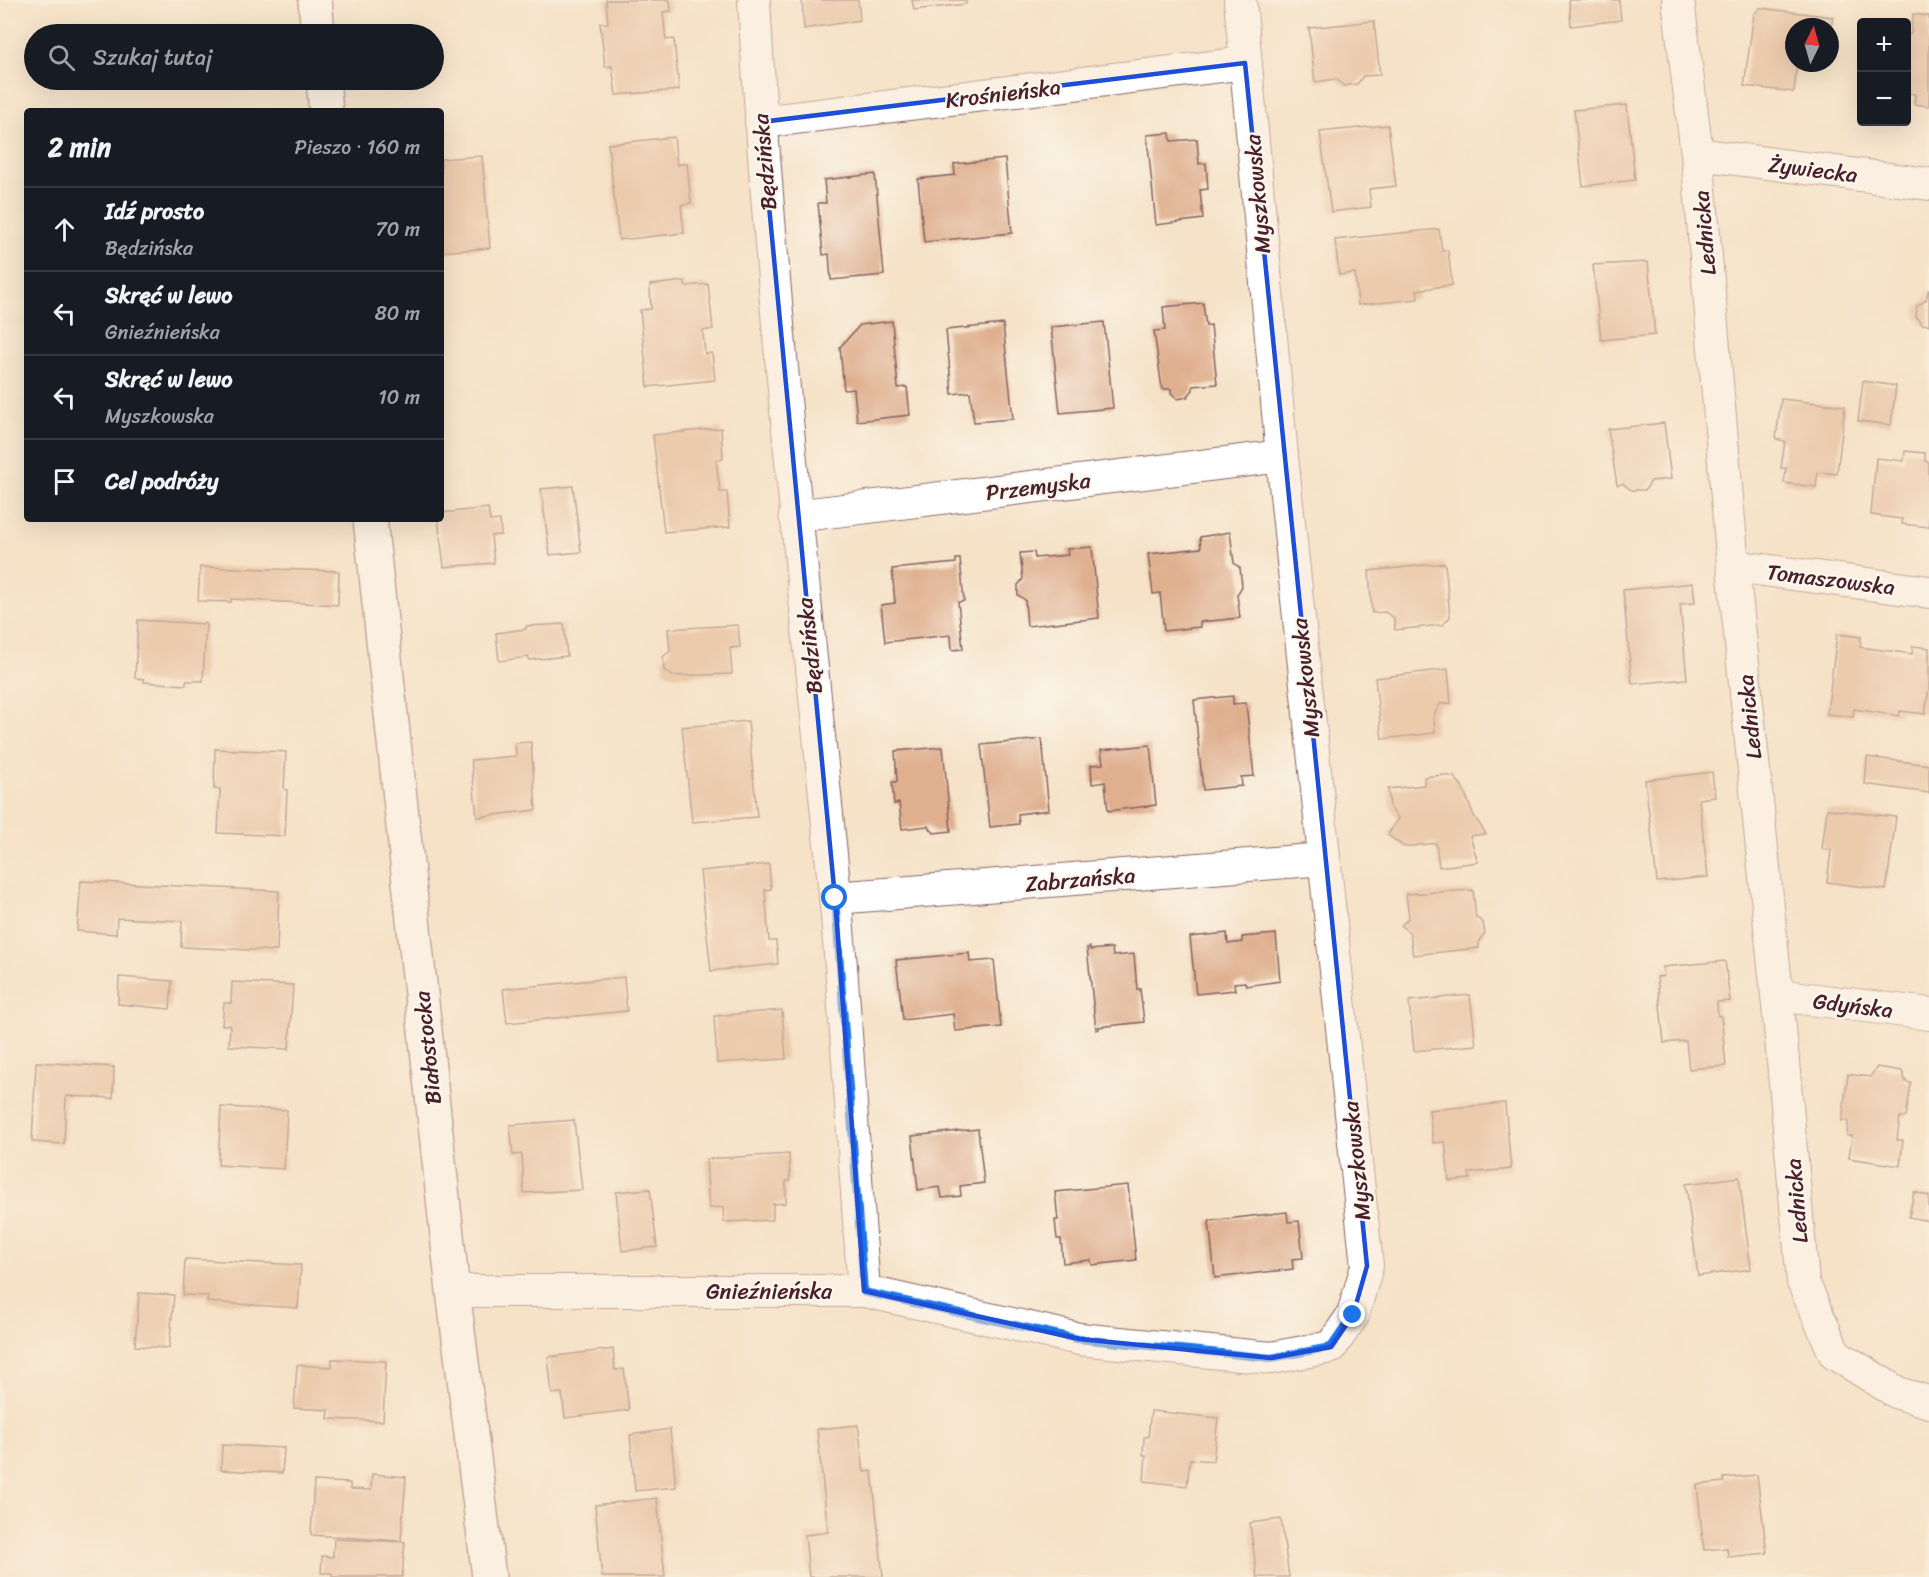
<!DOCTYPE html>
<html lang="pl">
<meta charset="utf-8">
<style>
body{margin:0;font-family:Sriracha,sans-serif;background:#20242c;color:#f1f3f6}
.controls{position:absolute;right:18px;top:18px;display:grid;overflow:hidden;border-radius:6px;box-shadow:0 6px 24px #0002}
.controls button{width:54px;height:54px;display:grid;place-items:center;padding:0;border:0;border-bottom:2px solid #363941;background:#171b24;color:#f1f3f6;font:30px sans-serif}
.compass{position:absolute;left:1785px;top:18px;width:54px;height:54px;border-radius:50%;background:#171b24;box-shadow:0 6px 24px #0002;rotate:5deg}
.stop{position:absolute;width:18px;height:18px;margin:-14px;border:4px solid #1a73e8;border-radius:50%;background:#fff}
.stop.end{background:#1a73e8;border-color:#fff;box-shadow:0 2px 6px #0008}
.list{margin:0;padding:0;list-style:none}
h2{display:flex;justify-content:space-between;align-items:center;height:78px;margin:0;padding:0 24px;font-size:26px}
h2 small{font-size:20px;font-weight:400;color:#9ea1a6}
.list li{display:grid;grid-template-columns:39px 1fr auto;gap:18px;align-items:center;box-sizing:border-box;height:84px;padding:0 24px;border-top:2px solid #363941}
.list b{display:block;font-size:22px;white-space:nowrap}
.list p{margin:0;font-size:20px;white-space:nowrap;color:#9ea1a6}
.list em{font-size:20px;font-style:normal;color:#9ea1a6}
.icon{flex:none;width:33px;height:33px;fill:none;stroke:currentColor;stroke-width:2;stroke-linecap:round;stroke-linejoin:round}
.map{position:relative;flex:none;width:1929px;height:1577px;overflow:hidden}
.search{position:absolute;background:#171b24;box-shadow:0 6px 24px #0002;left:24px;top:24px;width:420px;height:66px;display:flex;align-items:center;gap:15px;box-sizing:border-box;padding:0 21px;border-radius:33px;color:#9ea1a6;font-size:22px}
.panel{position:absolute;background:#171b24;box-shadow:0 6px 24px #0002;left:24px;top:108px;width:420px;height:414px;border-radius:6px}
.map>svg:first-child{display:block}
.building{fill:#dfaf8e}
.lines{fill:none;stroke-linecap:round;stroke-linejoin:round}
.minor-casing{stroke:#866362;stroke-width:34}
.tertiary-casing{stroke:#866362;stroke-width:36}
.minor{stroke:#fff;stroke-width:32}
.tertiary{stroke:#fff;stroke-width:33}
.route{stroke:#1a73e8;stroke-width:8}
.marked{fill:none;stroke:#1d4ed8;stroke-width:4.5;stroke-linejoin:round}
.labels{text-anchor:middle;stroke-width:4.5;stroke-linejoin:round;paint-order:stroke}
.street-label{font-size:22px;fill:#4a1f2b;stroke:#fbf7ec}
</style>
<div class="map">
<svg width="1929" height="1577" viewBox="0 0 1929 1577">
<rect width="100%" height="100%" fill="#fbf7ec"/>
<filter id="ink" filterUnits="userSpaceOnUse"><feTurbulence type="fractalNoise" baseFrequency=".0167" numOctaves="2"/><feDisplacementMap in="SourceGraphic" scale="12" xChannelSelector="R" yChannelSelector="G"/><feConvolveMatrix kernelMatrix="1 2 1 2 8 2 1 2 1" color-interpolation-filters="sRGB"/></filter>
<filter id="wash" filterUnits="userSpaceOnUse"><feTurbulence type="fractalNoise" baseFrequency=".008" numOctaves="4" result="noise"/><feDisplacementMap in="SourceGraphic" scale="24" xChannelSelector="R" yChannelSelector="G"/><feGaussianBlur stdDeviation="1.35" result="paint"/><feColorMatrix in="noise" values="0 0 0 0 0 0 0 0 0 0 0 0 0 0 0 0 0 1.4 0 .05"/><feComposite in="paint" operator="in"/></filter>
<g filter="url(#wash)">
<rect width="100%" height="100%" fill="#f5e2c7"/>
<g id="blocks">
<!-- building -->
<g class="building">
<path d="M606,0H670L671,11L663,12L666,40L674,39L679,90L616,95L612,66L605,67L600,23H608Z"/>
<path d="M802,0H858L860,20L804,29Z"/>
<path d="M912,0H966V4L914,10Z"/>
<path d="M1569,0H1619L1621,20L1571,26Z"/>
<path d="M1760,8L1833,17L1831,27H1794V63H1797L1794,92L1744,86L1754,14Z"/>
<path d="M1913,14L1929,16V106L1914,104L1915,94L1906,93V34H1911Z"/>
<path d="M1374,21L1380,75L1363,76L1357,84L1344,86L1336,79L1315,82L1309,28Z"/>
<path d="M1799,63H1821L1820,67Z"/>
<path d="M1627,105L1635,180L1583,186L1574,110Z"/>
<path d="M1388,125L1396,186L1369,189L1371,207L1331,212L1320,132Z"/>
<path d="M1170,133L1171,141L1197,139L1199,164L1206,163L1208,189L1200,190L1203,219L1156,225L1147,135Z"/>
<path d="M674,137L677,165L687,163L691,203L681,205L684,233L619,240L608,144Z"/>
<path d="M482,156L490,248L441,252V159Z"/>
<path d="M1005,159L1012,233L924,242L918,179L955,175L954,164Z"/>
<path d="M875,174L884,275L831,280L829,254L823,255L818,203H826L824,180Z"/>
<path d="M1439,229L1442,251L1448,250L1452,285L1417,290L1418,299L1358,305L1355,273L1339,275L1335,240Z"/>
<path d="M1648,262L1655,335L1601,340L1593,265Z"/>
<path d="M685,281V286L708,284L713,329L703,331L705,354L712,353L715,380L648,387L640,310L651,309L650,285Z"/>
<path d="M1928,290H1929V325L1922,324L1916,317L1917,306L1926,300Z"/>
<path d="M1203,303L1206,326L1211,325L1217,384L1193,386V390L1187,397L1178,399L1171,393V389H1162L1154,331L1165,330L1163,307Z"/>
<path d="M892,321L898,388L907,387L910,415L857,421L854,389L844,390L840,347L860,325Z"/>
<path d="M1104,322L1113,408L1060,413L1051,327Z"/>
<path d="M1003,324L1013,419L974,422L970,392L952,394L946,330Z"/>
<path d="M1863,381L1896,386L1891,425L1858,421Z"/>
<path d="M1781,399L1845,406L1837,474L1818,472L1816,487L1784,483L1786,468H1781L1785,441L1776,439Z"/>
<path d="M1664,423L1671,479L1651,481L1645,490H1631L1623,484L1617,485L1608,429Z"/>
<path d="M721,428L723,459L716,460L720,492H727L730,527L664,532L653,435Z"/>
<path d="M1905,451L1925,453V461L1929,462V527L1902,524V519L1871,515L1876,458L1904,461Z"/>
<path d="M573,486L581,552L550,555L541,489Z"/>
<path d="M488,508L490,521L500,520L501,535L491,536L494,563L444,567L438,519H441V513Z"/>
<path d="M1230,532L1234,563L1240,568L1242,586L1237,595L1240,618L1200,622V627L1164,631L1160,593L1153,594L1148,554L1201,548L1200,537Z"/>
<path d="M1092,547L1099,618L1027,626L1025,600L1018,595V585L1023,579L1020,553L1034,552L1035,558L1068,555L1067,549Z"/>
<path d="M956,559H960L964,601L958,602L963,649L952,650L951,635L885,642L881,605L895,603L892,569L956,563Z"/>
<path d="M1445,563L1450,617L1442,625L1395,630L1394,618L1385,612L1372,613L1369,571Z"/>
<path d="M200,567L339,571L338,605L231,599V602L198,601Z"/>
<path d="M1693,583L1695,603L1680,604L1687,679L1632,684L1623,590Z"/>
<path d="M138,620L206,624L203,681H186V685L144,682V679L135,678Z"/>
<path d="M564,624L567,656L529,660V657L499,661L496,633L526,629V626Z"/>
<path d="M738,625L740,647L730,648L732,674L673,676L664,670L663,657L670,651L668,629Z"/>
<path d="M1837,634L1861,637L1860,647L1912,654L1913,646L1929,648V688L1925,714L1900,711L1899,716L1854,709L1853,717L1827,714Z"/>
<path d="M1448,669L1451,703L1440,704L1434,715L1435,733L1382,739L1375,678Z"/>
<path d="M1233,696V704L1246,703L1254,776L1241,777L1242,786L1203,790L1194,700Z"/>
<path d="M748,721L757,817L692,822L682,727Z"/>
<path d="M1042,739L1049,810L1018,814L1019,824L990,827L981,745Z"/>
<path d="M531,742L536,810L477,817L471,760L516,756L515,743Z"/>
<path d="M1150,745L1156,805L1108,811L1105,782L1092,784L1091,765L1103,764L1101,750Z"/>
<path d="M943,747L951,831L934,833L928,826L902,829L899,803L894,804L892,782H897L895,751Z"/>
<path d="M215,749L286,752L284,789L287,790L285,836L218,833L220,789H214Z"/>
<path d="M1867,757L1929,765V793L1865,784Z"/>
<path d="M1712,772L1715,797L1699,799L1708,877L1657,882L1645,780Z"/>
<path d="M1443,775L1454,777L1462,786L1474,816L1486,834L1470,836L1478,862L1439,867L1436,843L1404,847L1388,835L1398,818L1390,808L1388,789L1424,785V777Z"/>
<path d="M1827,809L1896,817L1886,890L1827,882L1831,850L1822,849Z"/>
<path d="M769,864L771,889L765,890L769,941H776L778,964L711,971L700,871Z"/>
<path d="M81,881L279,891L277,951L181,947L182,921L117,918L116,934L77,931Z"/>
<path d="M1473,890L1476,917L1483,923L1485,933L1479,941V948L1413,955L1410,933L1401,926L1409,917L1406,894Z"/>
<path d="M1227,933L1228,944L1242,942V937L1276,934L1280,981L1246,986L1245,982L1234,983L1235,990L1196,994L1190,937Z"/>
<path d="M1090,947V950L1112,948L1113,956L1134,954L1137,989H1140L1144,1022L1098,1027L1099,1029L1096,1030L1087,948Z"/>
<path d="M969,953L970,962L994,960L1001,1027L955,1031L953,1014L903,1020L896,960Z"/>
<path d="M1725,961L1730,1001L1717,1002L1718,1016L1721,1015L1726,1066L1689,1069L1686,1041L1664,1043L1657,977L1664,976L1663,967Z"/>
<path d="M119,977L172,981L170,1009L118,1004Z"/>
<path d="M624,977L627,1011L507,1023L503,989Z"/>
<path d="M232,982L293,985L289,1049L229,1046L230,1025H222L224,1003H231Z"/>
<path d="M1470,995L1476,1045L1414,1051L1409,1001Z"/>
<path d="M782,1010L786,1059L717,1063L714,1016Z"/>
<path d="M36,1062L114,1067L113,1098L66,1096L64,1144L32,1142Z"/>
<path d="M1877,1067L1902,1071L1906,1082L1911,1083L1906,1117H1900L1897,1140H1903L1900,1166L1849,1158L1852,1136H1847L1848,1121H1842L1848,1074L1870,1077Z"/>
<path d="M1505,1103L1511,1169L1469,1173L1470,1179L1449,1181L1445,1142L1433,1143L1429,1110Z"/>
<path d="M221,1107L287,1110L284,1169L218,1165Z"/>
<path d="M574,1120L582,1190L524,1193L522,1154L513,1155L510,1125Z"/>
<path d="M978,1129L984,1183L960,1186L961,1196L942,1198L940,1187L918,1190L912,1136Z"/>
<path d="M789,1154L790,1181H786V1203L773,1204V1220L724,1222L723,1207L709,1208L706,1159Z"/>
<path d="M1739,1177L1751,1269L1698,1276L1686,1184Z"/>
<path d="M1128,1185L1136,1260L1092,1265L1091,1260L1063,1263L1061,1239H1057L1055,1220H1058L1055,1192Z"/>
<path d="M650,1189L657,1247L622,1251L616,1192Z"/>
<path d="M1914,1192L1929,1196V1221L1909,1217Z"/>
<path d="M1287,1212L1288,1222L1299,1221L1303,1258L1292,1259L1293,1269L1215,1278L1209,1221Z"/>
<path d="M185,1259L301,1265L298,1308L207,1302L208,1296L183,1295Z"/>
<path d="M139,1293L174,1295L169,1348L135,1346Z"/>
<path d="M613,1349L615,1370L624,1369L629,1410L565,1418L562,1393L552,1394L548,1357Z"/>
<path d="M332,1359L386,1361L383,1421L328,1419L329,1410L294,1408L297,1365L332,1367Z"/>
<path d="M1151,1411L1218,1418L1213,1461L1190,1459L1187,1486L1144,1481L1146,1455H1143L1144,1437H1148Z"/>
<path d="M858,1425L864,1472L872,1471L883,1577H809L805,1535L828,1532L817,1429Z"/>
<path d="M670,1429L676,1487L635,1491L630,1435Z"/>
<path d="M222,1445L284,1448L282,1473L221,1470Z"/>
<path d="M372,1474L406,1477L401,1541L311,1535L314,1481L350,1483V1489L371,1490Z"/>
<path d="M1757,1475L1767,1553L1728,1557L1727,1548L1704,1550L1697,1485L1724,1482V1478Z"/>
<path d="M657,1498L665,1577H602L595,1505Z"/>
<path d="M1281,1519L1289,1577H1257L1250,1523Z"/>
<path d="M334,1539L405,1542L402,1577H332V1573H321L322,1556L333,1557Z"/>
</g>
</g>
</g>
<g filter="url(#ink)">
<use href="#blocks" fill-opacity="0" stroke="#866362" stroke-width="1.5"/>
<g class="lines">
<!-- minor casing -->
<g class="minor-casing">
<g id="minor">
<path d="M754,0C770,299 806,597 835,895C847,1027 854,1159 864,1291"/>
<path d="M1678,0L1697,154L1733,566L1777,995L1803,1282L1835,1354L1898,1393L1929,1402"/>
<path d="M761,122L1245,63"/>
<path d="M1697,154L1929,184"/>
<path d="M795,516L1282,456"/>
<path d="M1733,566L1929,592"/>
<path d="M835,898L1324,859"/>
<path d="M1777,995L1929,1014"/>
<path d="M453,1291H864L1079,1339L1271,1358L1331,1347L1353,1315L1367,1266L1282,456L1240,0"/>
</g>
</g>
<!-- tertiary casing -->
<g class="tertiary-casing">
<g id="tertiary">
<path d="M315,0L318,34"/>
<path d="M323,80L326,111"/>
<path d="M370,519L453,1291L489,1577"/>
</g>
</g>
<!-- minor -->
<use href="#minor" class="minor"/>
<!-- tertiary -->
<use href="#tertiary" class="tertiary"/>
</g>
</g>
<g class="lines" filter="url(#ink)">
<!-- route -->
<path class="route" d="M835,898L864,1292L1078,1339L1271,1358L1331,1347L1353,1315"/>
</g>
<!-- marked area -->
<path d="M0 0H1929V1577H0ZM1245,63L1367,1266L1353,1315L1331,1347L1271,1358L1079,1339L864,1291L835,898L761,122Z" fill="#f5e2c7" fill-opacity=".55" fill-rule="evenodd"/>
<path class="marked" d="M1245,63L1367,1266L1353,1315L1331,1347L1271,1358L1079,1339L864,1291L835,898L761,122Z"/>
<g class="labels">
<!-- street labels -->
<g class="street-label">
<text transform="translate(1003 93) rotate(-7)" y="8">Krośnieńska</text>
<text transform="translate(764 162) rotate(-95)" y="8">Będzińska</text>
<text transform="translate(1813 169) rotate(7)" y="8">Żywiecka</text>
<text transform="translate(1257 194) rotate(-95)" y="8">Myszkowska</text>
<text transform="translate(1704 233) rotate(-95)" y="8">Lednicka</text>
<text transform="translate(1038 486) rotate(-7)" y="8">Przemyska</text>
<text transform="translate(1831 579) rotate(7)" y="8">Tomaszowska</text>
<text transform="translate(809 646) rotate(-96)" y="8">Będzińska</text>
<text transform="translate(1305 678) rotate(-96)" y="8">Myszkowska</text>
<text transform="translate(1749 717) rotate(-96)" y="8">Lednicka</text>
<text transform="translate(1080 879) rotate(-5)" y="8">Zabrzańska</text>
<text transform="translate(1853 1005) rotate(7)" y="8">Gdyńska</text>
<text transform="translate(427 1048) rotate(-96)" y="8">Białostocka</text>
<text transform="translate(1356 1161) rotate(-96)" y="8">Myszkowska</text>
<text transform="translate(1796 1201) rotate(-95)" y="8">Lednicka</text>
<text x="769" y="1299">Gnieźnieńska</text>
</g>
</g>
</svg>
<div class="controls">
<button>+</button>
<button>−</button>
</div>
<svg class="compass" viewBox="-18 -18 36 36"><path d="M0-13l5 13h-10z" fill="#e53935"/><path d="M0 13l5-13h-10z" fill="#9ea1a6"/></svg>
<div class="stop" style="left:835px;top:898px"></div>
<div class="stop end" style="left:1353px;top:1315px"></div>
<div class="search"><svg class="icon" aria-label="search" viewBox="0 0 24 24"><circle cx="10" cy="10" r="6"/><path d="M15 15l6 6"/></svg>Szukaj tutaj</div>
<section class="panel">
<h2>2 min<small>Pieszo · 160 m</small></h2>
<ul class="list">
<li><svg class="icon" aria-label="ahead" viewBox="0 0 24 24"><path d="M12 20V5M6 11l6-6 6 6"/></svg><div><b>Idź prosto</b><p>Będzińska</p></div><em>70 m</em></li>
<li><svg class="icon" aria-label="left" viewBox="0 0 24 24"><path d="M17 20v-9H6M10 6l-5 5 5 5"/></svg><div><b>Skręć w lewo</b><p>Gnieźnieńska</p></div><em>80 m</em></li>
<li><svg class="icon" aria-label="left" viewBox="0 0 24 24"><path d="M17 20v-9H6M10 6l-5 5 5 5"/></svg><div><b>Skręć w lewo</b><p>Myszkowska</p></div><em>10 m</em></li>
<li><svg class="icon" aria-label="arrive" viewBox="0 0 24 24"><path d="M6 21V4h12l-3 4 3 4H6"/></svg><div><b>Cel podróży</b></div></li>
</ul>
</section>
</div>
